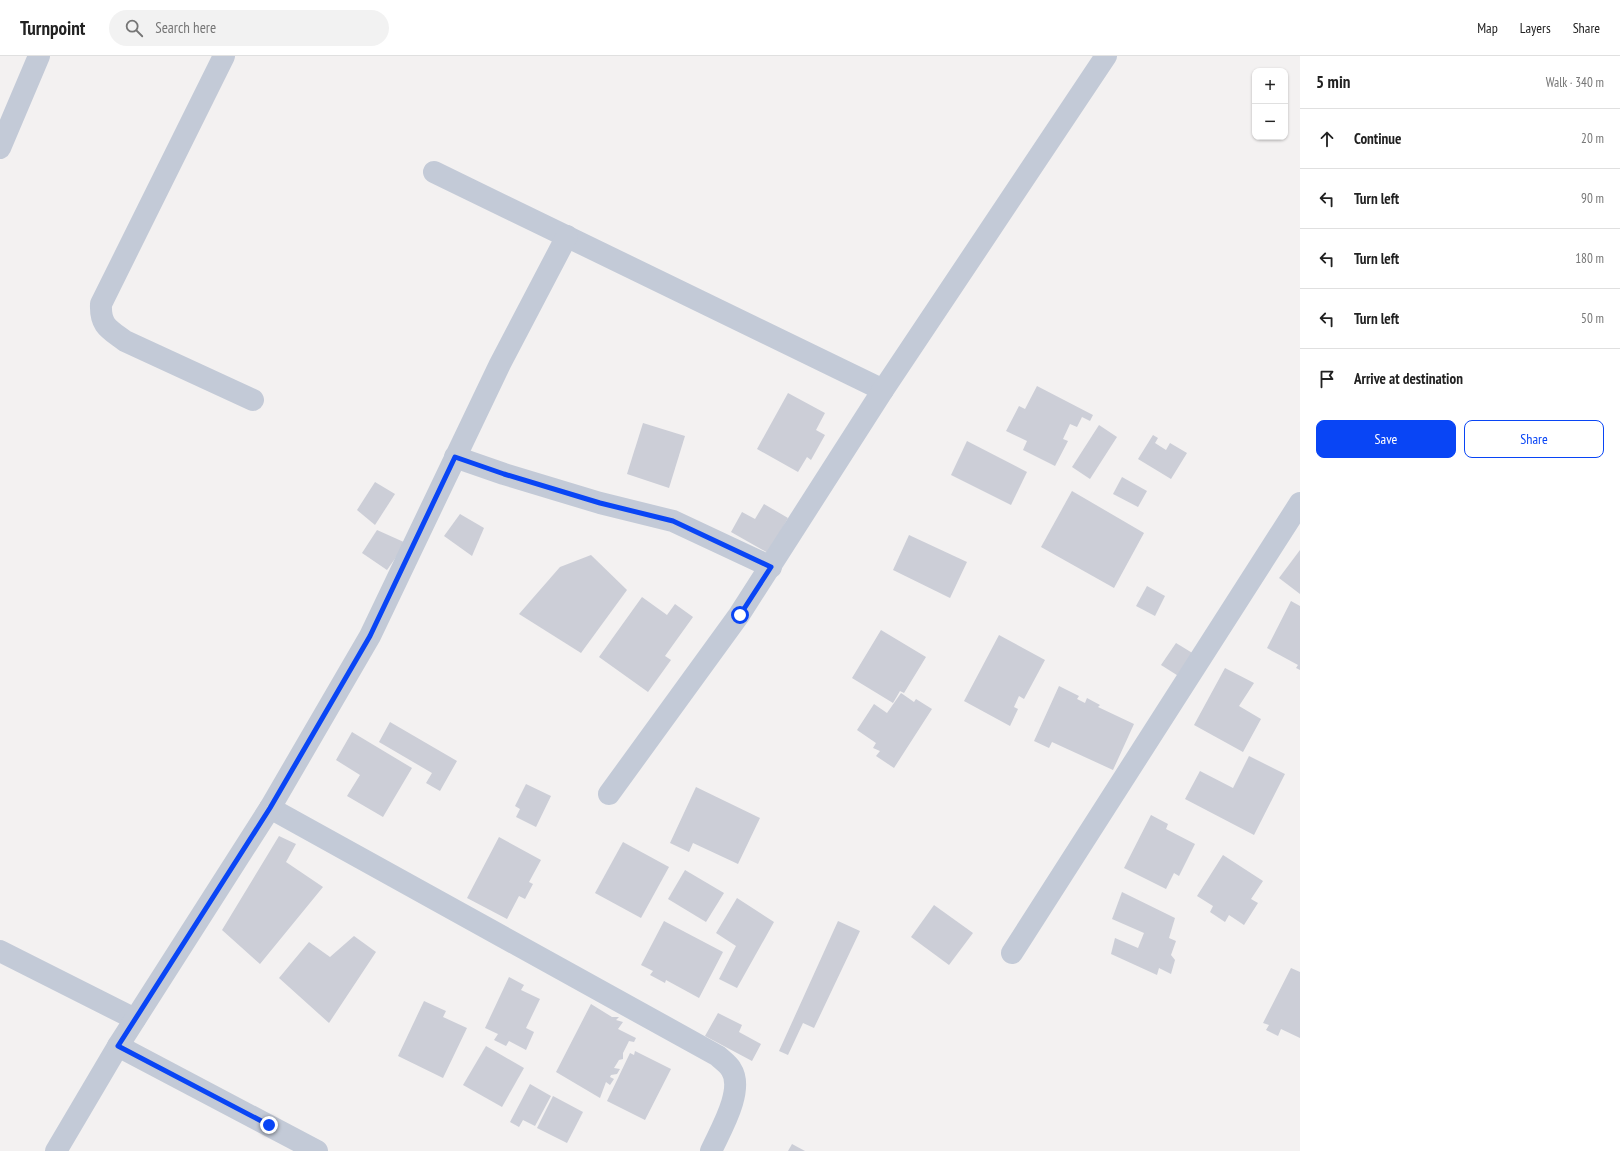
<!DOCTYPE html>
<meta charset="utf-8">
<style>
body{margin:0;font-family:"PT Sans Narrow",sans-serif;background:#f2f2f2;color:#222}
.controls{position:absolute;right:12px;top:12px;display:grid;overflow:hidden;border-radius:8px;box-shadow:0 1px 3px #0004}
.controls button{width:36px;height:36px;display:grid;place-items:center;padding:0;border:0;border-bottom:1px solid #e0e0e0;background:#fff;color:#222;font:20px sans-serif}
.stop{position:absolute;width:12px;height:12px;margin:-9px;border:3px solid #0945f5;border-radius:50%;background:#fff}
.stop.end{background:#0945f5;border-color:#fff;box-shadow:0 1px 4px #0008}
.list{margin:0;padding:0;list-style:none}
h2{display:flex;justify-content:space-between;align-items:center;height:52px;margin:0;padding:0 16px;font-size:17px}
h2 small{font-size:13px;font-weight:400;color:#767676}
.list li{display:grid;grid-template-columns:26px 1fr auto;gap:12px;align-items:center;box-sizing:border-box;height:60px;padding:0 16px;border-top:1px solid #e0e0e0}
.list b{display:block;font-size:15px;white-space:nowrap}
.list em{font-size:13px;font-style:normal;color:#767676}
.actions{display:flex;gap:8px;padding:12px 16px}
.actions a{flex:1;padding:9px 0;border:1px solid #0945f5;border-radius:8px;text-align:center;font-size:14px;color:#0945f5}
.actions .main{background:#0945f5;color:#fff}
.icon{flex:none;width:22px;height:22px;fill:none;stroke:currentColor;stroke-width:2;stroke-linecap:round;stroke-linejoin:round}
.map{position:relative;flex:none;width:1300px;height:1095px;overflow:hidden}
header{display:flex;align-items:center;gap:24px;box-sizing:border-box;height:56px;padding:0 20px;background:#fff;border-bottom:1px solid #e0e0e0}
header strong{font-size:19px}
nav{display:flex;gap:22px;margin-inline-start:auto;font-size:14px}
.search{width:280px;height:36px;background:#f2f2f2;display:flex;align-items:center;gap:10px;box-sizing:border-box;padding:0 14px;border-radius:22px;color:#767676;font-size:15px}
main{display:flex}
aside{flex:1;background:#fff}
.map>svg:first-child{display:block}
.building{fill:#ccced7}
.lines{fill:none;stroke-linecap:round;stroke-linejoin:round}
.minor{stroke:#c3cad7;stroke-width:22}
.route{stroke:#0945f5;stroke-width:5}
</style>
<header>
<strong>Turnpoint</strong>
<div class="search"><svg class="icon" aria-label="search" viewBox="0 0 24 24"><circle cx="10" cy="10" r="6"/><path d="M15 15l6 6"/></svg>Search here</div>
<nav><a>Map</a><a>Layers</a><a>Share</a></nav>
</header>
<main>
<div class="map">
<svg width="1300" height="1095" viewBox="0 0 1300 1095">
<rect width="100%" height="100%" fill="#f3f1f1"/>
<!-- building -->
<g class="building">
<path d="M1037,330L1093,359L1090,365L1082,361L1077,371L1070,368L1063,383L1068,385L1055,410L1023,394L1027,385L1006,375L1019,350L1025,353Z"/>
<path d="M788,337L825,357L816,374L825,379L811,404L807,401L798,416L757,393Z"/>
<path d="M643,367L685,380L669,432L627,418Z"/>
<path d="M1099,369L1117,381L1090,423L1072,411Z"/>
<path d="M1153,379L1158,382L1155,387L1166,394L1170,387L1187,397L1171,423L1138,403Z"/>
<path d="M967,385L1027,416L1011,449L951,419Z"/>
<path d="M1122,421L1147,435L1138,451L1113,438Z"/>
<path d="M375,426L395,438L375,469L357,454Z"/>
<path d="M1072,435L1144,477L1114,532L1041,491Z"/>
<path d="M764,448L788,462L768,497L731,476L742,456L755,463Z"/>
<path d="M460,458L484,472L472,500L444,480Z"/>
<path d="M377,474L406,487L387,514L362,497Z"/>
<path d="M909,479L967,506L950,542L893,514Z"/>
<path d="M1300,494V538L1279,522Z"/>
<path d="M591,499L627,534L581,597L519,558L560,511Z"/>
<path d="M1147,530L1165,540L1155,560L1136,550Z"/>
<path d="M642,541L667,559L675,548L693,561L665,600L671,604L648,636L599,601Z"/>
<path d="M1291,545L1300,550V614L1296,612L1298,609L1267,592Z"/>
<path d="M881,574L926,601L904,637L900,635L893,647L852,622Z"/>
<path d="M999,579L1045,604L1024,643L1019,640L1014,651L1018,653L1010,670L964,645Z"/>
<path d="M1176,587L1194,598L1180,621L1161,609Z"/>
<path d="M1225,612L1254,627L1239,650L1261,663L1243,696L1194,669Z"/>
<path d="M1059,630L1079,640L1077,643L1085,647L1087,642L1100,649L1098,651L1134,668L1113,714L1052,686L1049,692L1034,685Z"/>
<path d="M901,637L914,646L916,643L932,653L894,712L876,700L880,695L873,692L876,687L857,674L874,648L887,657Z"/>
<path d="M390,666L457,705L440,735L426,727L432,717L379,686Z"/>
<path d="M352,676L412,712L383,761L347,740L360,719L336,704Z"/>
<path d="M1249,700L1285,718L1254,779L1185,743L1200,715L1233,732Z"/>
<path d="M526,728L551,740L536,771L516,761L520,753L515,750Z"/>
<path d="M696,731L760,762L738,808L693,787L689,796L670,787Z"/>
<path d="M1151,759L1168,768L1166,773L1195,788L1179,820L1174,817L1166,833L1124,812Z"/>
<path d="M279,780L296,788L286,806L323,831L260,908L222,874Z"/>
<path d="M499,781L541,804L529,826L533,828L525,843L519,840L507,863L467,842Z"/>
<path d="M623,786L669,811L641,862L595,837Z"/>
<path d="M1223,799L1263,825L1251,843L1258,847L1244,869L1229,859L1225,866L1210,856L1213,850L1197,840Z"/>
<path d="M685,814L724,837L706,866L668,843Z"/>
<path d="M1122,836L1175,862L1169,882L1176,885L1171,899L1175,904L1171,918L1159,912L1157,919L1111,898L1115,882L1138,892L1144,877L1112,863Z"/>
<path d="M737,842L774,866L737,932L719,923L736,890L716,877Z"/>
<path d="M934,849L973,877L949,909L911,881Z"/>
<path d="M664,865L723,896L699,942L666,924L665,927L650,919L653,915L641,909Z"/>
<path d="M838,865L860,875L814,972L803,967L788,999L779,995Z"/>
<path d="M354,880L376,896L329,967L279,922L309,886L330,901Z"/>
<path d="M1291,912L1300,916V982L1281,973L1278,980L1266,974L1269,969L1263,967Z"/>
<path d="M509,921L524,929L521,934L540,943L526,972L534,976L526,994L509,985L506,990L494,984L498,978L485,972Z"/>
<path d="M424,945L446,955L443,961L467,972L443,1022L398,1000Z"/>
<path d="M591,948L612,961H619L616,964L623,966L618,973L636,982L634,986L629,985L623,997V1003L619,1004L614,1012L620,1013L617,1018L611,1019L610,1021L614,1023L610,1029L606,1026L600,1042L556,1016Z"/>
<path d="M718,957L742,969L739,976L761,988L752,1005L705,980Z"/>
<path d="M486,990L524,1012L502,1051L463,1029Z"/>
<path d="M635,995L671,1013L645,1064L607,1045L630,997L634,999Z"/>
<path d="M530,1028L551,1040L535,1070L523,1064L519,1071L510,1066Z"/>
<path d="M553,1040L583,1056L567,1087L537,1072Z"/>
<path d="M792,1088L805,1095H788Z"/>
</g>
<g class="lines">
<!-- minor -->
<g class="minor">
<path d="M224,0L101,248C100,270 109,273 125,285L253,344"/>
<path d="M0,92L39,0"/>
<path d="M434,116L883,334"/>
<path d="M455,401L504,418L600,447L673,465L771,511"/>
<path d="M609,738L739,559L883,334L1106,0"/>
<path d="M270,752L718,1000C722,1004 728,1008 731,1013C745,1034 720,1075 711,1095"/>
<path d="M0,895L135,963"/>
<path d="M1012,897L1300,447"/>
<path d="M118,990L317,1095"/>
<path d="M56,1095L118,990L270,752L370,580L500,308L567,180"/>
</g>
</g>
<g class="lines">
<!-- route -->
<path class="route" d="M269,1069L118,990L270,752L370,580L455,401L504,418L600,447L673,465L771,511L740,559"/>
</g>
</svg>
<div class="controls">
<button>+</button>
<button>−</button>
</div>
<div class="stop" style="left:740px;top:559px"></div>
<div class="stop end" style="left:269px;top:1069px"></div>
</div>
<aside>
<h2>5 min<small>Walk · 340 m</small></h2>
<ul class="list">
<li><svg class="icon" aria-label="ahead" viewBox="0 0 24 24"><path d="M12 20V5M6 11l6-6 6 6"/></svg><div><b>Continue</b></div><em>20 m</em></li>
<li><svg class="icon" aria-label="left" viewBox="0 0 24 24"><path d="M17 20v-9H6M10 6l-5 5 5 5"/></svg><div><b>Turn left</b></div><em>90 m</em></li>
<li><svg class="icon" aria-label="left" viewBox="0 0 24 24"><path d="M17 20v-9H6M10 6l-5 5 5 5"/></svg><div><b>Turn left</b></div><em>180 m</em></li>
<li><svg class="icon" aria-label="left" viewBox="0 0 24 24"><path d="M17 20v-9H6M10 6l-5 5 5 5"/></svg><div><b>Turn left</b></div><em>50 m</em></li>
<li><svg class="icon" aria-label="arrive" viewBox="0 0 24 24"><path d="M6 21V4h12l-3 4 3 4H6"/></svg><div><b>Arrive at destination</b></div></li>
</ul>
<div class="actions"><a class="main">Save</a><a>Share</a></div>
</aside>
</main>
